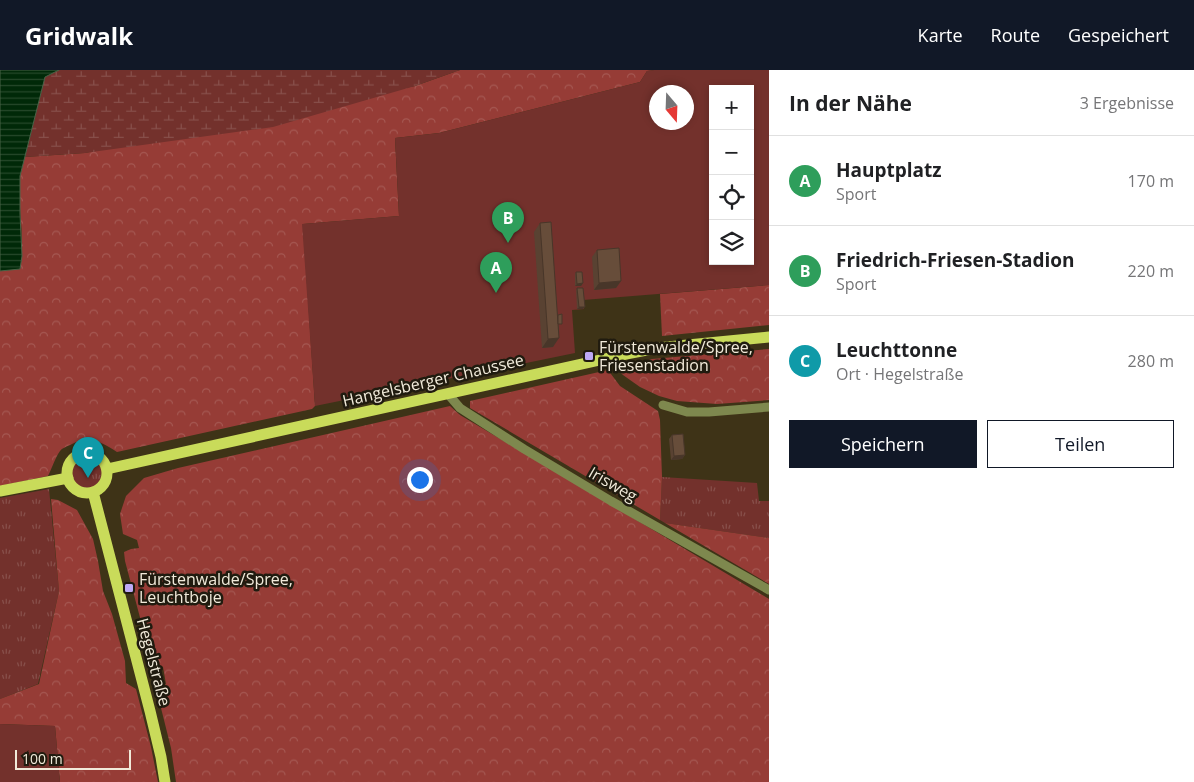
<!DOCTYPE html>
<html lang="de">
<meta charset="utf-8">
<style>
body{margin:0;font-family:"Open Sans",sans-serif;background:#f2f2f2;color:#202124}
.controls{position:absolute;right:15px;top:15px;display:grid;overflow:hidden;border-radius:0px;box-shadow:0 2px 8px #0003}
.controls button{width:45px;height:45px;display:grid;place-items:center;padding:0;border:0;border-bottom:1px solid #e0e0e0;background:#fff;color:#202124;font:25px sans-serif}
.compass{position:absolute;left:649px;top:15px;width:45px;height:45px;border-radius:50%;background:#fff;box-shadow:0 2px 8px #0003;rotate:161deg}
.scale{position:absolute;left:15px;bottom:12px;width:116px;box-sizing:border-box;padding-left:5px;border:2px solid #f1eada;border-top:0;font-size:14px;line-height:18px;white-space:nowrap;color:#f1eada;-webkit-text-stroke:4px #201b0f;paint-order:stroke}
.you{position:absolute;left:419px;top:409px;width:18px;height:18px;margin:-12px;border:4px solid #fff;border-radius:50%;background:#1a73e8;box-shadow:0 0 0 8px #1a73e833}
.badge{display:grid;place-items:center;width:32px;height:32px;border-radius:50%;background:#111827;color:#fff;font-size:16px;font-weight:700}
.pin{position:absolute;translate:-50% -41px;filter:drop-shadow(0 1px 2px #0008)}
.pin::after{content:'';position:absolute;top:26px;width:18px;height:15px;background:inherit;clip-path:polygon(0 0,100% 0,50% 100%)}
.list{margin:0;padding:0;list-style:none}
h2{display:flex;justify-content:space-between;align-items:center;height:65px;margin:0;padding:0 20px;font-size:21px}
h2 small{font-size:16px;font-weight:400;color:#757577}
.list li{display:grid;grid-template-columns:32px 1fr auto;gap:15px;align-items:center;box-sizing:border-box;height:90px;padding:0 20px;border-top:1px solid #e0e0e0}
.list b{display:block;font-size:19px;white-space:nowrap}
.list p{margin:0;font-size:16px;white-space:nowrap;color:#757577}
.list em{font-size:16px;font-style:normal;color:#757577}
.actions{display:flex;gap:10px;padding:15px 20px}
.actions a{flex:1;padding:11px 0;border:1px solid #111827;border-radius:0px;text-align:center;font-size:18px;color:#111827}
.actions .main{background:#111827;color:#fff}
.icon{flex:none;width:28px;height:28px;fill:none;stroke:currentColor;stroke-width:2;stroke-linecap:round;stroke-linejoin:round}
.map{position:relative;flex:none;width:769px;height:712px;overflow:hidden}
header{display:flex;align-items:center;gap:30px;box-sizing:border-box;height:70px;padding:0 25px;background:#111827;color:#fff}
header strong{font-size:24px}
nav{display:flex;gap:28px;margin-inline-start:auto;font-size:18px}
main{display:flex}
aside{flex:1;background:#fff}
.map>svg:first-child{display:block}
.grass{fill:url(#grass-tufts)}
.forest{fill:url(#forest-crowns)}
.wetland{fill:url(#wetland-marsh)}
.park{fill:#73312c;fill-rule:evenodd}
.water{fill:url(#water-rules);stroke:#486347}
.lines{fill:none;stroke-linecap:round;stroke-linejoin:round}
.minor{stroke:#7e884e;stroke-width:9}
.major{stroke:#c9db5a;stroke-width:11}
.wall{fill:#594232}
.shaded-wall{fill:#483629}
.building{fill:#674d3a;stroke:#483629}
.poi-dot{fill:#bea9f4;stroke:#201b0f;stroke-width:2}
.labels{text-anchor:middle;stroke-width:5;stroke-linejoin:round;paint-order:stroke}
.poi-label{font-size:16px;fill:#f1eada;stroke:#201b0f;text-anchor:start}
.street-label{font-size:16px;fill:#f1eada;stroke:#201b0f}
</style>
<header>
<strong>Gridwalk</strong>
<nav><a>Karte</a><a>Route</a><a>Gespeichert</a></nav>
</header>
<main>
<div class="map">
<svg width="769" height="712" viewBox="0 0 769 712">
<defs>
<pattern id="grass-tufts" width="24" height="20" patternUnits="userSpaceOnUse" patternTransform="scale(1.25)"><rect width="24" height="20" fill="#73312c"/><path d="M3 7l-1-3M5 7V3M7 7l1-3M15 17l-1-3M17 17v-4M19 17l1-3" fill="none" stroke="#874f4a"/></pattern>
<pattern id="forest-crowns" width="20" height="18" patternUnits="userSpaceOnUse" patternTransform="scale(1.25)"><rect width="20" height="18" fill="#963c36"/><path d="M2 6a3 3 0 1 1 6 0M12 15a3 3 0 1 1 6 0" fill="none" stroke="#a55852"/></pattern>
<pattern id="wetland-marsh" width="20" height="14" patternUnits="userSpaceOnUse" patternTransform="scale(1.25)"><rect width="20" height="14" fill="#73312c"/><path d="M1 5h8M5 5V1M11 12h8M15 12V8" fill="none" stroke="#874f4a"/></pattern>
<pattern id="water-rules" width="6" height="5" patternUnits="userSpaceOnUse" patternTransform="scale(1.25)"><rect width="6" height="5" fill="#002908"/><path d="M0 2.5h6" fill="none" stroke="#26482b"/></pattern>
</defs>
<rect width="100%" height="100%" fill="#3e3317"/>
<!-- grass -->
<g class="grass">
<circle cx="87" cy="403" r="15"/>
<path d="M662,407L757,413L759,431H769V468L665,453L660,450Z"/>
<path d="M49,419L59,521L38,614L0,629V428Z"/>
</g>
<!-- forest -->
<g class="forest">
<path d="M460,0H654L647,1L640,12L439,63L395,68L399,146L303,154L315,336L312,339L117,382C101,371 88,365 70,375C66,377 62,378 60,381C55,388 52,398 48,406L0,416V201L20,198C26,168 17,137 20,107C21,100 23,93 25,87L85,83L415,16Z"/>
<path d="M769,215V255L662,266L660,224Z"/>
<path d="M769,279V330L717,334L677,331L659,326L640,317L623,305L616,298L652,289Z"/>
<path d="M608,300L620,316L658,341L660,350L662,407L660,450L470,338V331Z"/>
<path d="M450,336L460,345L769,529V712H176L171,678L157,622L166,614L163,597L151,589L125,491L124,482L131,479L139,478L137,470L123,464L120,444L126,426L144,408L178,398Z"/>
<path d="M51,429L58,430L77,440L93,469L98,491L103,521L112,544L125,591L126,613L136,619L151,677L158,712H60L55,656L0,654V629L39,614L59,521Z"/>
<path d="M665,453L769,468V514Z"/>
</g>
<!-- wetland -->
<path class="wetland" d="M59,0H460L415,16L273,57L85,83L25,87L42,17L45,7Z"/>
<!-- park -->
<g class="park">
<path d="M654,0H769V215L583,230L584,239L572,240L575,283L315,336L302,154L399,146L395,68L439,63L640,12L647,1ZM713,19H750V191H713ZM656,22H686V52H656Z"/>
<path d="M0,654L55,656L60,712H0Z"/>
</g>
<!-- water -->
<path class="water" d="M0,0H59L45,7L20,106V144L22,186L20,199L0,201Z"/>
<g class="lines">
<!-- minor -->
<g class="minor">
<path d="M448,324L460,338L524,379L611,431L769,520"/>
<path d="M663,335L687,342H709L769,337"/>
</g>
<!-- major -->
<g class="major">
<circle cx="87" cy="403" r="20"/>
<path d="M107,399L627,284L657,278L769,267"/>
<path d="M0,421L68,408"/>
<path d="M93,422L150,641L161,687L165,712"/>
</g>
</g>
<!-- wall -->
<g class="wall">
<path d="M540,153L559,258L553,277L542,278L534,162Z"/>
<path d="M597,180L621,211L616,218L594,220L592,187Z"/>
<path d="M576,202L583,213L581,216H575V204Z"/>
<path d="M577,218L583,239H577L576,220Z"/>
<path d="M672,365L685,385L682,389L671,390L669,369Z"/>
</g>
<!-- shaded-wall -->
<g class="shaded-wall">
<path d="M621,211L616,218L594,220L599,213Z"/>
<path d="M583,213L581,216H575L577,214Z"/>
<path d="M579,237H585L583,239H577Z"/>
<path d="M559,268L553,277L542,278L548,269Z"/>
<path d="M685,385L682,389L671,390L674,386Z"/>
</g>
<!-- building -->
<g class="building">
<path d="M551,152L559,268L548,269L540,153Z"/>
<path d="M619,178L621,211L599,213L597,180Z"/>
<path d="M576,202H582L583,213L577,214Z"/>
<path d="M577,218H583L585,237H579Z"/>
<path d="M562,244V254H558V245Z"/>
<path d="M683,364L685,385L674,386L672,365Z"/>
</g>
<!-- markers -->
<g class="poi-dot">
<rect x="584" y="281" width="10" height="10" rx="2.5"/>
<rect x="124" y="513" width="10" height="10" rx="2.5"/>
</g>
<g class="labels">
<!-- poi labels -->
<g class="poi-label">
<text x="599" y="283">Fürstenwalde/Spree,<tspan x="599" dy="18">Friesenstadion</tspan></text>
<text x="139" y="515">Fürstenwalde/Spree,<tspan x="139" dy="18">Leuchtboje</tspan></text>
</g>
<!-- street labels -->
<g class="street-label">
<text transform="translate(433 310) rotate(-13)" y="6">Hangelsberger Chaussee</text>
<text transform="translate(613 414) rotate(30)" y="6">Irisweg</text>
<text transform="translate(154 592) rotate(75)" y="6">Hegelstraße</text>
</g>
</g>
</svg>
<div class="controls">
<button>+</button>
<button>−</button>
<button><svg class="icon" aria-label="locate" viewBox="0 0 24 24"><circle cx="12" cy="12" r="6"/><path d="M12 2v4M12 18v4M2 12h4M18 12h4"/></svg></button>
<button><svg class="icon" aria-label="layers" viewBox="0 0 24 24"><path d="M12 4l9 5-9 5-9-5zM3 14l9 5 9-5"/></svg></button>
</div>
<svg class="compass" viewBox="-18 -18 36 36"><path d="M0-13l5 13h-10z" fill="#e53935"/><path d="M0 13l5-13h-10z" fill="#757577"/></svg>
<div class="scale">100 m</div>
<div class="you"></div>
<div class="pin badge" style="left:496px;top:223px;background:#2e9e5b">A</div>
<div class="pin badge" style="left:508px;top:173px;background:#2e9e5b">B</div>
<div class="pin badge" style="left:88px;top:408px;background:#0f9aa8">C</div>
</div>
<aside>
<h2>In der Nähe<small>3 Ergebnisse</small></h2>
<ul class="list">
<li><span class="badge" style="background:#2e9e5b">A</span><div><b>Hauptplatz</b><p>Sport</p></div><em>170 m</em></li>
<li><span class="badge" style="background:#2e9e5b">B</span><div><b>Friedrich-Friesen-Stadion</b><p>Sport</p></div><em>220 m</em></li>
<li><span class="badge" style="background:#0f9aa8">C</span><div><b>Leuchttonne</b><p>Ort · Hegelstraße</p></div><em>280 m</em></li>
</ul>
<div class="actions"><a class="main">Speichern</a><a>Teilen</a></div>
</aside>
</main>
